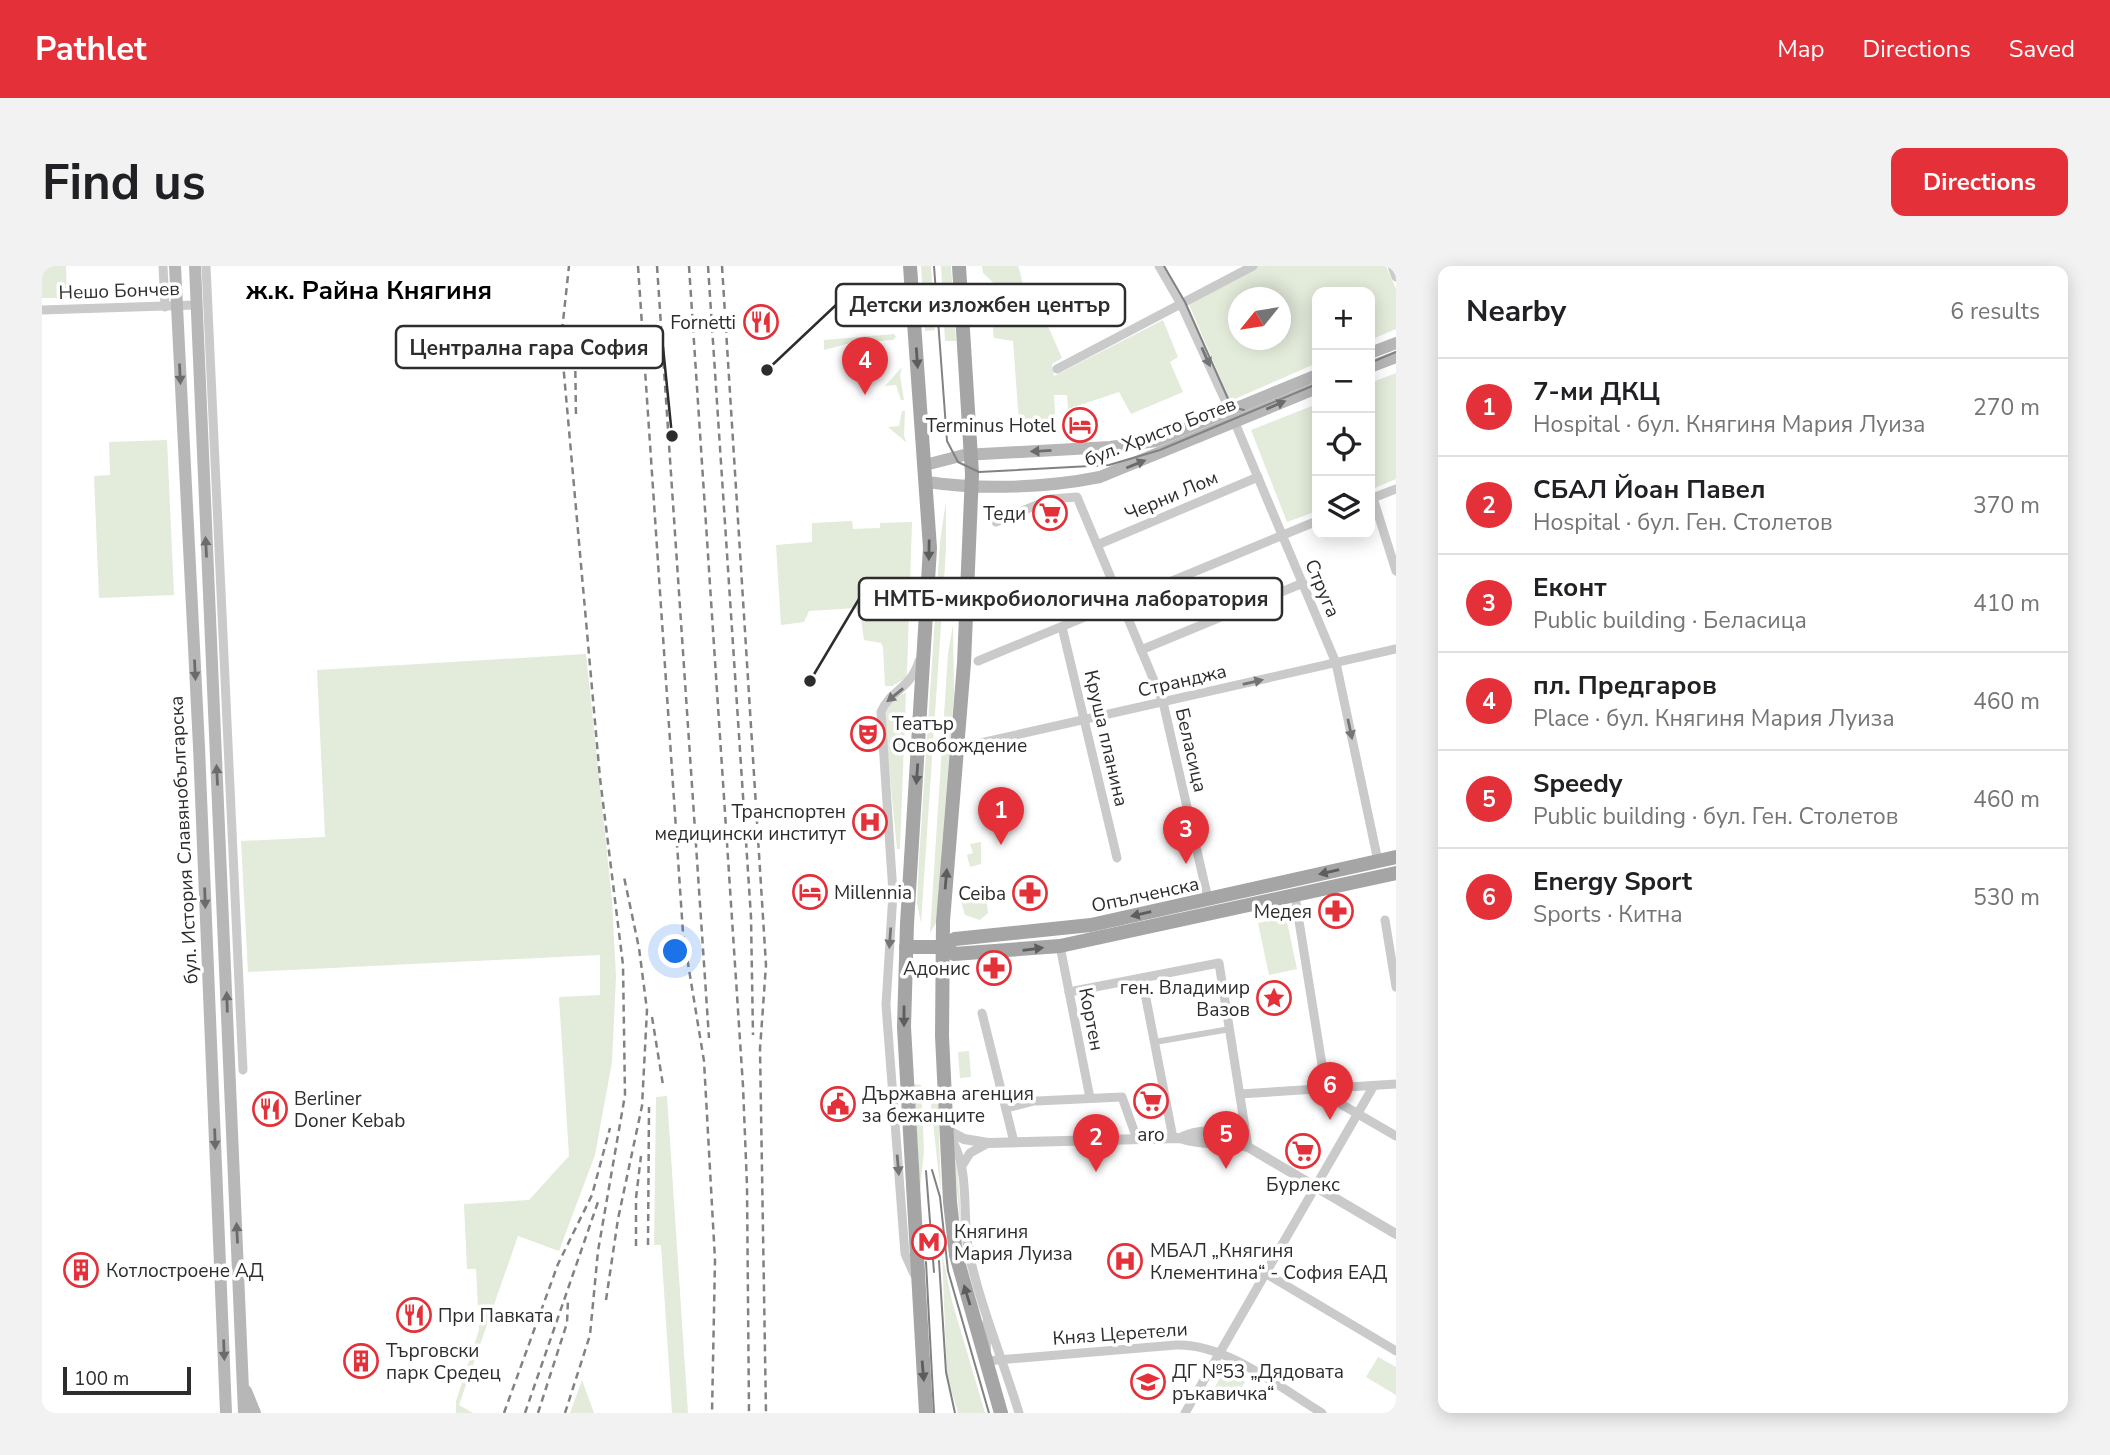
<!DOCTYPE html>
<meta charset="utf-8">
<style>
body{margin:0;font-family:"Nunito Sans",sans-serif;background:#f2f2f2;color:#202124}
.controls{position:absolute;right:21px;top:21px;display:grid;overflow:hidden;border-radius:14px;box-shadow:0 4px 18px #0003}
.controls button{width:63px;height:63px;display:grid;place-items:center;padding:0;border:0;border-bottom:2px solid #e0e0e0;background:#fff;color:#202124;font:35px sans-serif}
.compass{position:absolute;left:1186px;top:21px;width:63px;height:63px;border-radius:50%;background:#fff;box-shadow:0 4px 18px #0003;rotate:240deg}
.scale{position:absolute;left:21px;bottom:18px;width:128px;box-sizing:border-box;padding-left:7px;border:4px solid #2d2d2d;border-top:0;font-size:19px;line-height:24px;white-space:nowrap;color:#2d2d2d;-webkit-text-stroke:5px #fff;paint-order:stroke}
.you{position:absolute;left:634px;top:686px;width:24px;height:24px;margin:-18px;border:5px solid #fff;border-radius:50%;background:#1a73e8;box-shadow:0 0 0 10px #1a73e833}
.badge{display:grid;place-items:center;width:46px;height:46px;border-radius:50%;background:#e43039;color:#fff;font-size:23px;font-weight:700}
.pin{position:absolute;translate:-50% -58px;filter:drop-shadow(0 2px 4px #0008)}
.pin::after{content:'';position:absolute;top:37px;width:24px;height:21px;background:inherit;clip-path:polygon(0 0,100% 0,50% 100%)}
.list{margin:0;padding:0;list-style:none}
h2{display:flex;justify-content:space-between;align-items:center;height:91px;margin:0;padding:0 28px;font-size:30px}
h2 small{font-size:23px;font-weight:400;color:#757577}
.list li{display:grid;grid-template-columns:46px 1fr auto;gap:21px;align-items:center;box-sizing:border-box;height:98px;padding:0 28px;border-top:2px solid #e0e0e0}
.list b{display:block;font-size:26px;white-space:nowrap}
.list p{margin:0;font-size:23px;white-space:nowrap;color:#757577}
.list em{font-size:23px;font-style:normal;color:#757577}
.icon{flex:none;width:38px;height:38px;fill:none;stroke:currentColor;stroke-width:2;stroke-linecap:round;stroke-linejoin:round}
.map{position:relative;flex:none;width:1354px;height:1147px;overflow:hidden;border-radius:14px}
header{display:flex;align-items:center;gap:42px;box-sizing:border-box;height:98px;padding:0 35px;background:#e43039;color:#fff}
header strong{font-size:33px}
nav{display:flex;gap:38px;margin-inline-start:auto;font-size:24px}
.intro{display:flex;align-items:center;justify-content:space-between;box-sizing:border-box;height:168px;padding:0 42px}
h1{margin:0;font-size:49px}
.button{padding:18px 32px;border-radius:14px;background:#e43039;color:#fff;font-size:24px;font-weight:700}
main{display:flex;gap:42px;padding:0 42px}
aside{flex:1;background:#fff;border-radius:14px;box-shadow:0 4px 18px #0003}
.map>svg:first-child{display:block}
.green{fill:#e3ebdb;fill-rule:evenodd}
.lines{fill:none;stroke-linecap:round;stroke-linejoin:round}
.pedestrian{stroke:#cacaca;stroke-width:6}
.minor{stroke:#cacaca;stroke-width:9}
.tertiary{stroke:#cacaca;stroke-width:10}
.secondary{stroke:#b7b7b7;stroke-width:12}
.primary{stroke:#a5a5a5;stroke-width:14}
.tram{stroke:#828282;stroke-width:2}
.rail{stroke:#828282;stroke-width:2.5;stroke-dasharray:7 5;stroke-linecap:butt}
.oneway{fill:#747474}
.oneway2{fill:#5d5d5d}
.oneway3{fill:#6b6b6b}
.labels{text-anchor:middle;stroke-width:7;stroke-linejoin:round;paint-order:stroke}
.street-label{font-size:19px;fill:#2d2d2d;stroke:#fff}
.poi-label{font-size:19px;fill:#2d2d2d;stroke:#fff;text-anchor:start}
.district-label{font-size:26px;font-weight:bold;fill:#000;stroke:#fff}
.leader{fill:none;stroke:#2d2d2d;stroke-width:2.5}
.callout-dot{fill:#2d2d2d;stroke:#fff;stroke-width:2.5}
.callout{fill:#fff;stroke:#2d2d2d;stroke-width:2.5}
.callout-label{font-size:21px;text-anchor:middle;font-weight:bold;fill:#2d2d2d}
</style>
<header>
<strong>Pathlet</strong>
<nav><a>Map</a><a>Directions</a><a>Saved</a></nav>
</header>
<div class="intro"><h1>Find us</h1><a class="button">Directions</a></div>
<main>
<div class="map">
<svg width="1354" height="1147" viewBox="0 0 1354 1147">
<rect width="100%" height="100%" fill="#fff"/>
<!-- green -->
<g class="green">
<path d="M0,0H24L25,32H0Z"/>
<path d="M879,0H889L893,64L883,65Z"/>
<path d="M899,0H909L914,75H903Z"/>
<path d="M940,0H976C982,15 980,28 987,42L1004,41L1005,58L1020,92L1010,98L1012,110L1121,54L1136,91L1128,96L1141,126L1089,148L1077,126L1026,143L1025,129H1012L1014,164L996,163L977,156L971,75L952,72C948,53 957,43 959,24L941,7Z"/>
<path d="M1215,0H1344L1354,23V63L1328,74V26H1275V97L1188,135L1146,36ZM1196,32H1238V74H1196Z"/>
<path d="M852,68L854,71L851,74L808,77L782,84V74Z"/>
<path d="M860,101L858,109L862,134H859L854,119L843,120Z"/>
<path d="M1354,107V213L1328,224V117Z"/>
<path d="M1275,138V245L1245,256L1209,164Z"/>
<path d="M860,145H863L862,170L865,177L846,161L857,160Z"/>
<path d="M125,174L132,329L57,332L52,210L68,209L67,176Z"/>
<path d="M904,235V284L879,657L875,637L877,593L898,276Z"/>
<path d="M810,255L811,263L838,262V257L870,256L865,406L864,412L850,420H843L841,381L839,377L822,374L819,353L813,342L767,345L762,356L739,359L734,279L770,276V257Z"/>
<path d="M911,359L912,428L894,657L888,667L906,387Z"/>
<path d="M544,388L570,634L574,711L570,796L553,889L517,985L476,970L417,1139L431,1147H414V1135L437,1064L434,1003H425L422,938L487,934L527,890L517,731L558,729V689L206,706L199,575L283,571L275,404Z"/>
<path d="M864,426L858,583H855L842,450L850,435Z"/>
<path d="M939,576V598L928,601L925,589L931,587L928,578Z"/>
<path d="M944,630L946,647L938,654L923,649L918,632Z"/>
<path d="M1244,651L1255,703L1227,709L1216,657Z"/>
<path d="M927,785L929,811L918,812L916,786Z"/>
<path d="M872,818L879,819L882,885L878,924Z"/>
<path d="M625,830L646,1147H630L619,979H612L614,831Z"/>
<path d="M896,837L899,929L889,838Z"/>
<path d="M912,894L915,896L920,963L940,1054L921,988Z"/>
<path d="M900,987L910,1035L943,1147H916L905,1110Z"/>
<path d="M1336,1091L1354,1101V1129L1324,1111Z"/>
<path d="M1183,1104L1203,1116L1191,1136L1171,1124Z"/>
<path d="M540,1114L552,1147H528Z"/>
</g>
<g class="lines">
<!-- pedestrian -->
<path class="pedestrian" d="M1113,776L1188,763"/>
<!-- minor -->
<g class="minor">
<path d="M121,0L123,41"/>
<path d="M164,0L201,804"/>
<path d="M1117,0L1139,38L1188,145L1294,397L1336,595"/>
<path d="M1350,0L1354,11"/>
<path d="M0,44L154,39"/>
<path d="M1015,103L1211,0"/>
<path d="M1331,232L1354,305"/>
<path d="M1328,233L1354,223"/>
<path d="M954,256L1009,233L1035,231L1121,436L1166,633"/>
<path d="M1055,279L1216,211"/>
<path d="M1020,361L1075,592"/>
<path d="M1099,384L1261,317"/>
<path d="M936,395L1275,255"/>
<path d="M934,478L1354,383"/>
<path d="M1253,630L1285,830L1354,870"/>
<path d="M1343,654L1354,721"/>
<path d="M1018,680L1048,832"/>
<path d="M1100,712L1131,872"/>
<path d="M1027,726L1177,697L1206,881"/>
<path d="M940,747L972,876"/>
<path d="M1198,828L1354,818"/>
<path d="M995,835L1080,831L1095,873"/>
<path d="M964,842L992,835"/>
<path d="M906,867C930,902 919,947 927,987C939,1042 961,1094 977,1147"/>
<path d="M921,898L928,887L946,877"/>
<path d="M1223,1007L1354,1085"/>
<path d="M872,1008L863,988L844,739L851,627L839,446C848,424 868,424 877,395"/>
<path d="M945,1055L944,1095L1134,1079C1184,1077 1238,1122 1280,1147"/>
<path d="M1143,1147L1331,821"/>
</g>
<!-- tertiary -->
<g class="tertiary">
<path d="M905,864L922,873L946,877L1138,872C1160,880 1183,875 1206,881L1354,968"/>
<path d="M1138,872C1156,863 1190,861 1204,878"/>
</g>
<!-- secondary -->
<g class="secondary">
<path d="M133,0L157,481L184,1147"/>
<path d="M153,0L202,1147"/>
<path d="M1328,87L1354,77"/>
<path d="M1328,101L1354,91"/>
<path d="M883,199L922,189L1068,181L1114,175L1275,109"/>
<path d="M885,216C940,224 1003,222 1058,211L1275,122"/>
<path d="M204,1125L213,1147"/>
</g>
<!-- primary -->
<g class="primary">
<path d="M868,0L888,282L865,658L862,761L884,1147"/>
<path d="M917,0L930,208L922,397L901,655L900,770L908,936L914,989L959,1147"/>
<path d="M864,681H900L913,673L1049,659L1354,591"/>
<path d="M900,681L912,688L1018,680L1354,607"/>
</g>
<!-- tram -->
<g class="tram">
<path d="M892,0L905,175L916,196L937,206L1067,199L1118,184L1275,118"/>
<path d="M1122,0L1143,36L1187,135L1194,142L1202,144"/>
<path d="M1328,97L1354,86"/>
<path d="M890,904L898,931L906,1005L947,1147"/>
<path d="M884,905L892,1006"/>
<path d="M897,995L904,1106L913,1147"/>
<path d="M884,996L892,1147"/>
</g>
<!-- rail -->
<g class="rail">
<path d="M596,0L641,667L662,795L673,994L670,1147"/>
<path d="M615,0L667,772"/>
<path d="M647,0L701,820L705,920L707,1147"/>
<path d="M666,0L709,651L711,769"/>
<path d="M680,0L724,699L718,783L724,1147"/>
<path d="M533,81L534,151"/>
<path d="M610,751L621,819"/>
<path d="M606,979L607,841"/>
<path d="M594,980V932L599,890"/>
<path d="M564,1034L576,953L600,840L605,744L597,682L582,611"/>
<path d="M462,1147L516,998L550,929L568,862"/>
<path d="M483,1147L556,936"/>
<path d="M496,1147L525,1057L526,1034"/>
<path d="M523,1147L548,1069L556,985L583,829L581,699L558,512L519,74L527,0"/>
</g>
</g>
<!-- one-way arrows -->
<defs><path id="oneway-solid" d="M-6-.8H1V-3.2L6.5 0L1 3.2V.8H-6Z" transform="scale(1.75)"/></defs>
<g class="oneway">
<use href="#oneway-solid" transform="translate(1164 91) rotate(66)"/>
<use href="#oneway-solid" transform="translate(1211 416) rotate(-13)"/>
<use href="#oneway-solid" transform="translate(853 429) rotate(141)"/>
<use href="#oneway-solid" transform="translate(1308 463) rotate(78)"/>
<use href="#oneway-solid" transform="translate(848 672) rotate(94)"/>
<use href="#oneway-solid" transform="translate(856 899) rotate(85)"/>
</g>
<g class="oneway2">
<use href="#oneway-solid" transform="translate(875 92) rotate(86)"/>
<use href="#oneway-solid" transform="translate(887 284) rotate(91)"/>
<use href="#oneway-solid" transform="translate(875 508) rotate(94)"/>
<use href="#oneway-solid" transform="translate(1287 606) rotate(167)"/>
<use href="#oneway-solid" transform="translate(904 613) rotate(-85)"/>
<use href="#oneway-solid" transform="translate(1099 648) rotate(167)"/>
<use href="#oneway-solid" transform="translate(991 683) rotate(-7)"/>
<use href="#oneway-solid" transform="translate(862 750) rotate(90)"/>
<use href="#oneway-solid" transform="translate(925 1029) rotate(-107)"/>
<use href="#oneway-solid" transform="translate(881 1105) rotate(85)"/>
</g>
<g class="oneway3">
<use href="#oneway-solid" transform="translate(138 108) rotate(87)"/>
<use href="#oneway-solid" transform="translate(1234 139) rotate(-23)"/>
<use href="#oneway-solid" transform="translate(999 185) rotate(177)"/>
<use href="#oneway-solid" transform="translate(1094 198) rotate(-22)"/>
<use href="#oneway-solid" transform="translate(164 281) rotate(-93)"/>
<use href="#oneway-solid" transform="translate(153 404) rotate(87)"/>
<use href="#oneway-solid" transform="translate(175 509) rotate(-93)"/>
<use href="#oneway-solid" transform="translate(163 632) rotate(88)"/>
<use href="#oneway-solid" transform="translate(185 736) rotate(-92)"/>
<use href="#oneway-solid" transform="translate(173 873) rotate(88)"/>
<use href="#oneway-solid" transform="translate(195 967) rotate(-93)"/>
<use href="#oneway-solid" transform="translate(182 1084) rotate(88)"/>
</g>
<!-- icons -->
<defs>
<g id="restaurant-ring" transform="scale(1.75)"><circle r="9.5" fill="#fff" stroke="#e43039" stroke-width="1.5"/><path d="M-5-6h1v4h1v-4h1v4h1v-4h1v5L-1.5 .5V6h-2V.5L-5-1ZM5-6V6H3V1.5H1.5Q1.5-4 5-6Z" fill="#e43039"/></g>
<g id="hotel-ring" transform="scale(1.75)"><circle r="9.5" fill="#fff" stroke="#e43039" stroke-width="1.5"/><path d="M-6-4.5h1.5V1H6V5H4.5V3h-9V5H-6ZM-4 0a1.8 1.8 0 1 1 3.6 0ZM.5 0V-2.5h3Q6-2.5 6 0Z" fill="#e43039"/></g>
<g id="supermarket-ring" transform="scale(1.75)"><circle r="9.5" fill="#fff" stroke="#e43039" stroke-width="1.5"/><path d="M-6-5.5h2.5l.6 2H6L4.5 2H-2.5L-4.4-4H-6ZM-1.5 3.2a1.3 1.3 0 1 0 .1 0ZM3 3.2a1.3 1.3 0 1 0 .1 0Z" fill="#e43039"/></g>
<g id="theatre-ring" transform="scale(1.75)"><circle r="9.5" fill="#fff" stroke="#e43039" stroke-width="1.5"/><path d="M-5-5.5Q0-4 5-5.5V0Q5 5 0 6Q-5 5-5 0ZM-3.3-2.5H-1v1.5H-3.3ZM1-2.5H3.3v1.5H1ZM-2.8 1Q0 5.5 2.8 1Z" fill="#e43039"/></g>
<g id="hospital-ring" transform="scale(1.75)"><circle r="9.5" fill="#fff" stroke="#e43039" stroke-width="1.5"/><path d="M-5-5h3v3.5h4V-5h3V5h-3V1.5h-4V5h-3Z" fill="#e43039"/></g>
<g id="pharmacy-ring" transform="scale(1.75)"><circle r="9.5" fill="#fff" stroke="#e43039" stroke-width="1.5"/><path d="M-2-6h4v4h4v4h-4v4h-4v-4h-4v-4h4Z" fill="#e43039"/></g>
<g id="sight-ring" transform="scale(1.75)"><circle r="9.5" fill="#fff" stroke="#e43039" stroke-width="1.5"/><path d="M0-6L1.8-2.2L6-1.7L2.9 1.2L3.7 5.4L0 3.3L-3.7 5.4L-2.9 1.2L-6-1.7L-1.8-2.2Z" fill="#e43039"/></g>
<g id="civic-ring" transform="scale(1.75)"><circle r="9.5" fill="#fff" stroke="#e43039" stroke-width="1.5"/><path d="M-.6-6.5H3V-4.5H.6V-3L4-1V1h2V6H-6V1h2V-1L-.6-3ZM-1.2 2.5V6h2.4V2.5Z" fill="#e43039"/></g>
<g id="metro-ring" transform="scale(1.75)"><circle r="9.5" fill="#fff" stroke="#e43039" stroke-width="1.5"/><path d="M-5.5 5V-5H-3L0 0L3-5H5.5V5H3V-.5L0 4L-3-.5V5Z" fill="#e43039"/></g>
<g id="building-ring" transform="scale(1.75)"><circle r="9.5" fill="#fff" stroke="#e43039" stroke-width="1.5"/><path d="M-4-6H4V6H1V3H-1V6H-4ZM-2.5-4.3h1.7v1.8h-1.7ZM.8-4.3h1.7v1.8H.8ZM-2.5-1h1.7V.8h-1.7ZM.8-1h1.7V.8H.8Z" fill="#e43039"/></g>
<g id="school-ring" transform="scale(1.75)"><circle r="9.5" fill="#fff" stroke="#e43039" stroke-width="1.5"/><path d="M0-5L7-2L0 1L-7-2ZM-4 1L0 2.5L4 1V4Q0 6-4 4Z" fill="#e43039"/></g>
</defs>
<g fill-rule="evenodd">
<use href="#restaurant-ring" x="719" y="56"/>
<use href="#hotel-ring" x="1038" y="159"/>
<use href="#supermarket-ring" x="1008" y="247"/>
<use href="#theatre-ring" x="826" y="468"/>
<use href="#hospital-ring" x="828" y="556"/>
<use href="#hotel-ring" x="768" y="626"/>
<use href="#pharmacy-ring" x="988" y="627"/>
<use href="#pharmacy-ring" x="1294" y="645"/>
<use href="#pharmacy-ring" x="952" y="702"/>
<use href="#sight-ring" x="1232" y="732"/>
<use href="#supermarket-ring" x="1109" y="835"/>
<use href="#civic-ring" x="796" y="838"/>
<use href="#restaurant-ring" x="228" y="843"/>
<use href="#supermarket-ring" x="1261" y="885"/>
<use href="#metro-ring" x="887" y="976"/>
<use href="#hospital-ring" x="1083" y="995"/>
<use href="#building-ring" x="39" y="1004"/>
<use href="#restaurant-ring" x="372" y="1049"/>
<use href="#building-ring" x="319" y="1095"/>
<use href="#school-ring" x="1106" y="1116"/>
</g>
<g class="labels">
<!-- street labels -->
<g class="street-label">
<text transform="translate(77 24) rotate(-2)" y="7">Нешо Бончев</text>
<text transform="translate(1118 165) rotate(-21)" y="7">бул. Христо Ботев</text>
<text transform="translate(1129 229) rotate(-23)" y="7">Черни Лом</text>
<text transform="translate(1281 322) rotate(67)" y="7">Струга</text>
<text transform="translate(1140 414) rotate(-13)" y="7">Странджа</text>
<text transform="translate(1065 472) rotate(77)" y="7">Круша планина</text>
<text transform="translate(1150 484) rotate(77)" y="7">Беласица</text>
<text transform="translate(141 574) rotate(-93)" y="7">бул. История Славянобългарска</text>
<text transform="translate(1103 628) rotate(-12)" y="7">Опълченска</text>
<text transform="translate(1050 753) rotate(79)" y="7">Кортен</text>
<text transform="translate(1078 1067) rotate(-4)" y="7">Княз Церетели</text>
</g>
<!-- poi labels -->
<g class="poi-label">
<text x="694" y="63" text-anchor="end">Fornetti</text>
<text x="1014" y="166" text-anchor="end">Terminus Hotel</text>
<text x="984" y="254" text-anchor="end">Теди</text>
<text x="850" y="464">Театър<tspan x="850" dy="22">Освобождение</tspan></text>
<text x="804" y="552" text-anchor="end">Транспортен<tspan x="804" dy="22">медицински институт</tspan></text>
<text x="792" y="633">Millennia</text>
<text x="964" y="634" text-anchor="end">Ceiba</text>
<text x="1270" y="652" text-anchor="end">Медея</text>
<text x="928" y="709" text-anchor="end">Адонис</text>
<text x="1208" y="728" text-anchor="end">ген. Владимир<tspan x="1208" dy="22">Вазов</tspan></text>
<text x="820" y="834">Държавна агенция<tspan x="820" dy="22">за бежанците</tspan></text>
<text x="252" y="839">Berliner<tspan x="252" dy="22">Doner Kebab</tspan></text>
<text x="1109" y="875" text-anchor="middle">aro</text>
<text x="1261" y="925" text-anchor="middle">Бурлекс</text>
<text x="912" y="972">Княгиня<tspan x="912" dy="22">Мария Луиза</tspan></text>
<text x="1108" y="991">МБАЛ „Княгиня<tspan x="1108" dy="22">Клементина“ - София ЕАД</tspan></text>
<text x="64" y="1011">Котлостроене АД</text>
<text x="396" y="1056">При Павката</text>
<text x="344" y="1091">Търговски<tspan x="344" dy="22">парк Средец</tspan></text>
<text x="1130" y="1112">ДГ №53 „Дядовата<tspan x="1130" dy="22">ръкавичка“</tspan></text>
</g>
<!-- district labels -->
<g class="district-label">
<text x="327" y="33">ж.к. Райна Княгиня</text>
</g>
</g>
<!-- callouts -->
<path class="leader" d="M725 104L794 39M630 170L621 81M768 415L817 333"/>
<g class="callout-dot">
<circle cx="725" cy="104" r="7"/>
<circle cx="630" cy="170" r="7"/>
<circle cx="768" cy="415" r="7"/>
</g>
<g class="callout">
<rect x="794" y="18" width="289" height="42" rx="7"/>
<rect x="354" y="60" width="267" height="42" rx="7"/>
<rect x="817" y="312" width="423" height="42" rx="7"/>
</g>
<g class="callout-label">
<text x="938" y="46">Детски изложбен център</text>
<text x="487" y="89">Централна гара София</text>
<text x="1029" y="340">НМТБ-микробиологична лаборатория</text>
</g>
</svg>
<div class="controls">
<button>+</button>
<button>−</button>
<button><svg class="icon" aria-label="locate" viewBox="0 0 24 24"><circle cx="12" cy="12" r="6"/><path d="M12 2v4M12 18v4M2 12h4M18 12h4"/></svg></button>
<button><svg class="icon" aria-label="layers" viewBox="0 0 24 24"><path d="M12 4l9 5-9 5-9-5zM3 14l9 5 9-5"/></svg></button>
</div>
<svg class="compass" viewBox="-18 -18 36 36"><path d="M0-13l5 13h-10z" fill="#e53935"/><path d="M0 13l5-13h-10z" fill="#757577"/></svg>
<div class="scale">100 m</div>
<div class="you"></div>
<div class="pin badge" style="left:959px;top:579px">1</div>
<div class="pin badge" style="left:1054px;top:906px">2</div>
<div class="pin badge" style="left:1144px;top:598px">3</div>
<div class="pin badge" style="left:823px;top:129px">4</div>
<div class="pin badge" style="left:1184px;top:903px">5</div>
<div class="pin badge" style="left:1288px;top:854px">6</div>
</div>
<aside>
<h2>Nearby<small>6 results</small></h2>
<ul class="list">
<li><span class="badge">1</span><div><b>7-ми ДКЦ</b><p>Hospital · бул. Княгиня Мария Луиза</p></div><em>270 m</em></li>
<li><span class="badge">2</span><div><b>СБАЛ Йоан Павел</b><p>Hospital · бул. Ген. Столетов</p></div><em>370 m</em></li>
<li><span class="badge">3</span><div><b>Еконт</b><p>Public building · Беласица</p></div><em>410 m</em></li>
<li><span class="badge">4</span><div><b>пл. Предгаров</b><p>Place · бул. Княгиня Мария Луиза</p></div><em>460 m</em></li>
<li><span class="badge">5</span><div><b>Speedy</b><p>Public building · бул. Ген. Столетов</p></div><em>460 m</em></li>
<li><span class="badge">6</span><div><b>Energy Sport</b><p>Sports · Китна</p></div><em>530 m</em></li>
</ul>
</aside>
</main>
